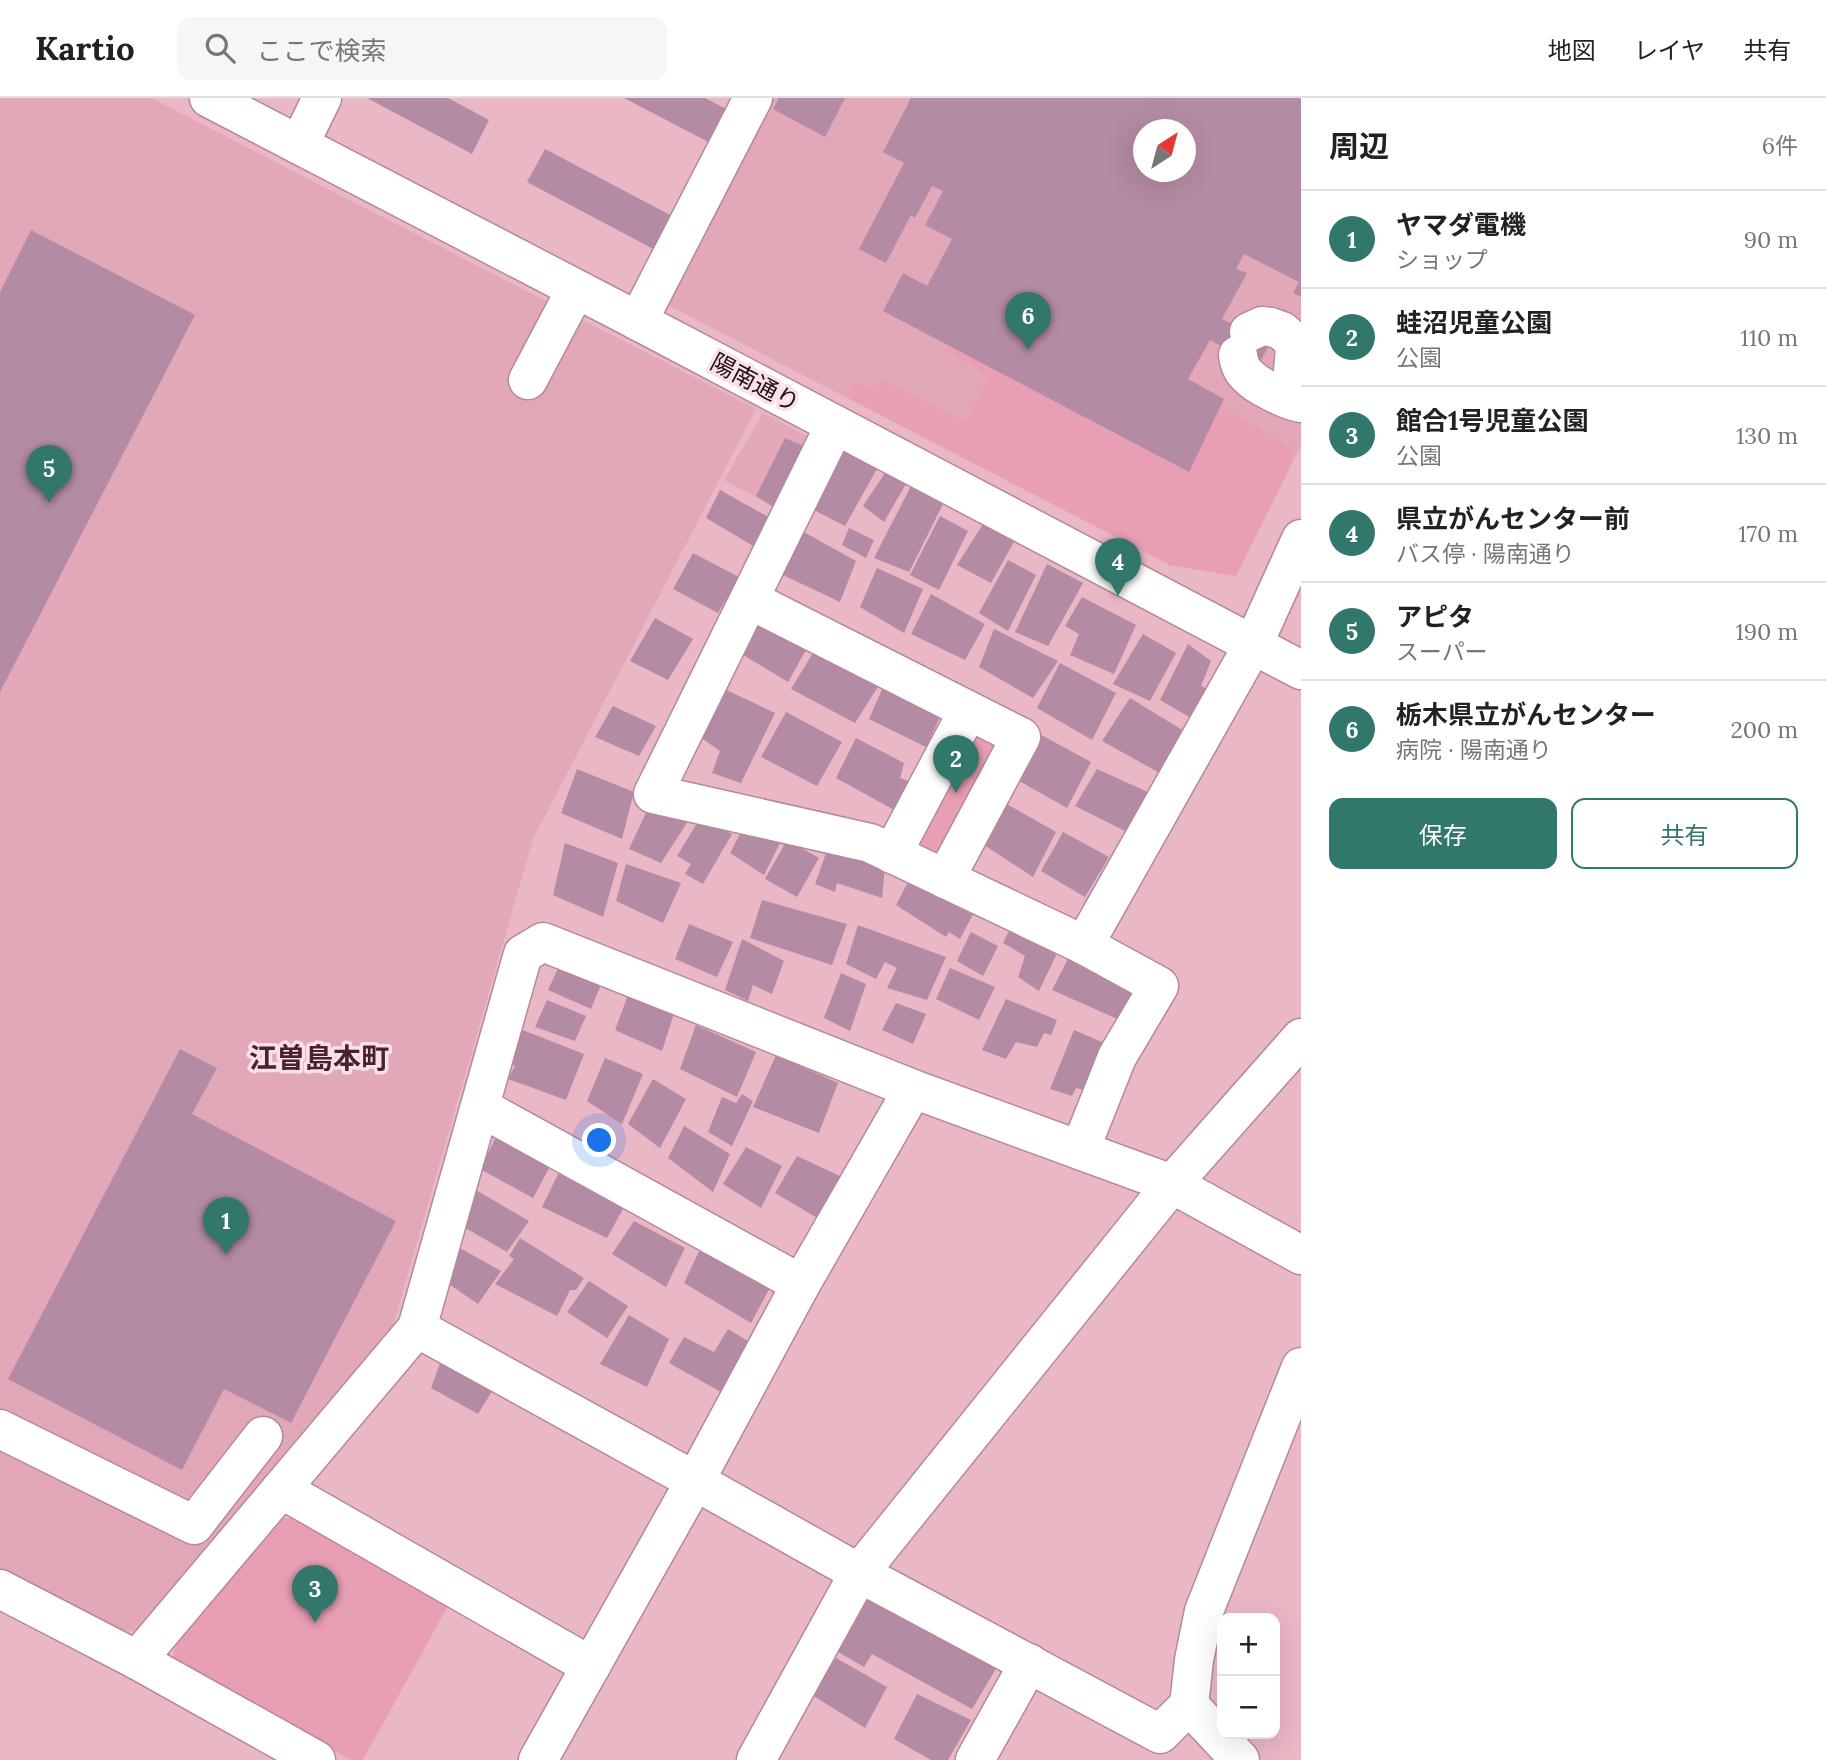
<!DOCTYPE html>
<html lang="ja">
<meta charset="utf-8">
<style>
body{margin:0;font-family:Lora,"Noto Sans JP",serif;background:#f6f6f6;color:#222}
.controls{position:absolute;right:21px;bottom:21px;display:grid;overflow:hidden;border-radius:14px;box-shadow:0 7px 28px #0002}
.controls button{width:63px;height:63px;display:grid;place-items:center;padding:0;border:0;border-bottom:2px solid #e0e0e0;background:#fff;color:#222;font:35px sans-serif}
.compass{position:absolute;left:1133px;top:21px;width:63px;height:63px;border-radius:50%;background:#fff;box-shadow:0 7px 28px #0002;rotate:36deg}
.you{position:absolute;left:600px;top:1043px;width:24px;height:24px;margin:-18px;border:5px solid #fff;border-radius:50%;background:#1a73e8;box-shadow:0 0 0 10px #1a73e833}
.badge{display:grid;place-items:center;width:46px;height:46px;border-radius:50%;background:#32776c;color:#fff;font-size:23px;font-weight:700}
.pin{position:absolute;translate:-50% -58px;filter:drop-shadow(0 2px 4px #0008)}
.pin::after{content:'';position:absolute;top:37px;width:24px;height:21px;background:inherit;clip-path:polygon(0 0,100% 0,50% 100%)}
.list{margin:0;padding:0;list-style:none}
h2{display:flex;justify-content:space-between;align-items:center;height:91px;margin:0;padding:0 28px;font-size:30px}
h2 small{font-size:23px;font-weight:400;color:#767676}
.list li{display:grid;grid-template-columns:46px 1fr auto;gap:21px;align-items:center;box-sizing:border-box;height:98px;padding:0 28px;border-top:2px solid #e0e0e0}
.list b{display:block;font-size:26px;white-space:nowrap}
.list p{margin:0;font-size:23px;white-space:nowrap;color:#767676}
.list em{font-size:23px;font-style:normal;color:#767676}
.actions{display:flex;gap:14px;padding:21px 28px}
.actions a{flex:1;padding:16px 0;border:2px solid #32776c;border-radius:14px;text-align:center;font-size:24px;color:#32776c}
.actions .main{background:#32776c;color:#fff}
.icon{flex:none;width:38px;height:38px;fill:none;stroke:currentColor;stroke-width:2;stroke-linecap:round;stroke-linejoin:round}
.map{position:relative;flex:none;width:1301px;height:1662px;overflow:hidden}
header{display:flex;align-items:center;gap:42px;box-sizing:border-box;height:98px;padding:0 35px;background:#fff;border-bottom:2px solid #e0e0e0}
header strong{font-size:33px}
nav{display:flex;gap:38px;margin-inline-start:auto;font-size:24px}
.search{width:490px;height:63px;background:#f6f6f6;display:flex;align-items:center;gap:18px;box-sizing:border-box;padding:0 24px;border-radius:14px;color:#767676;font-size:26px}
main{display:flex}
aside{flex:1;background:#fff}
.map>svg:first-child{display:block}
.built{fill:#e2a8b8;fill-rule:evenodd}
.green{fill:#e89fb4}
.building{fill:#b48ba4;fill-rule:evenodd}
.lines{fill:none;stroke-linecap:round;stroke-linejoin:round}
.minor-casing{stroke:#b88895;stroke-width:41}
.minor{stroke:#fff;stroke-width:38}
.labels{text-anchor:middle;stroke-width:7;stroke-linejoin:round;paint-order:stroke}
.street-label{font-size:24px;fill:#200f14;stroke:#fae0e7}
.quarter-label{font-size:28px;font-weight:bold;fill:#49222f;stroke:#fae0e7}
</style>
<header>
<strong>Kartio</strong>
<div class="search"><svg class="icon" aria-label="search" viewBox="0 0 24 24"><circle cx="10" cy="10" r="6"/><path d="M15 15l6 6"/></svg>ここで検索</div>
<nav><a>地図</a><a>レイヤ</a><a>共有</a></nav>
</header>
<main>
<div class="map">
<svg width="1301" height="1662" viewBox="0 0 1301 1662">
<rect width="100%" height="100%" fill="#eab7c5"/>
<!-- built -->
<g class="built">
<path d="M0,0H151L756,311L533,741L388,1245L143,1533H121L0,1472Z"/>
<path d="M770,0H1301V347L1236,478L1170,467L662,204ZM1143,32H1185V74H1143Z"/>
<path d="M763,315L811,340L779,412L724,382Z"/>
</g>
<!-- green -->
<g class="green">
<path d="M946,246L1188,374L1222,306L1239,320L1294,350L1288,374L1236,478L1170,467L846,299L854,284L873,290L884,283L966,324L989,277L942,251Z"/>
<path d="M968,629L1002,636L944,760L910,751Z"/>
<path d="M301,1419L449,1506L363,1662H351L172,1564L176,1544L278,1421Z"/>
</g>
<!-- building -->
<g class="building">
<path d="M367,0H448L489,22L472,56Z"/>
<path d="M624,0H705L734,15L716,48Z"/>
<path d="M779,0H845L825,39L773,11Z"/>
<path d="M911,0H1301V199L1293,195L1299,184L1244,156L1236,171L1247,175L1222,221L1270,245L1258,268L1210,242L1188,281L1224,301L1189,374L883,213L903,175L927,188L952,141L925,127L943,93L932,88L915,120L911,117L886,165L859,151L904,65L883,54ZM1143,32H1185V74H1143Z"/>
<path d="M545,51L674,119L657,153L527,84Z"/>
<path d="M31,132L195,217L0,594V194Z"/>
<path d="M785,340L808,350L779,412L756,398Z"/>
<path d="M838,348L878,369L845,428L808,409Z"/>
<path d="M885,375L906,386L884,424L863,408Z"/>
<path d="M911,388L943,406L909,474L874,460Z"/>
<path d="M720,392L772,421L755,449L706,420Z"/>
<path d="M940,418L968,433L939,492L910,477Z"/>
<path d="M983,426L1015,442L991,485L957,467Z"/>
<path d="M849,430L874,442L866,460L842,447Z"/>
<path d="M802,433L856,463L840,504L783,477Z"/>
<path d="M693,455L739,479L718,515L673,491Z"/>
<path d="M1008,462L1036,477L1008,533L979,515Z"/>
<path d="M1047,466L1083,485L1048,548L1015,534Z"/>
<path d="M877,470L923,491L904,535L860,509Z"/>
<path d="M931,496L985,526L965,562L911,536Z"/>
<path d="M1082,499L1136,527L1114,576L1070,557L1079,536L1065,528Z"/>
<path d="M756,511L811,543L788,584L735,552Z"/>
<path d="M655,520L693,541L668,582L630,563Z"/>
<path d="M994,531L1058,563L1033,600L979,569Z"/>
<path d="M1143,536L1176,555L1150,603L1113,586Z"/>
<path d="M1188,546L1211,563L1201,588L1216,595L1198,624L1160,602Z"/>
<path d="M816,550L881,584L855,625L791,591Z"/>
<path d="M1060,565L1116,595L1092,642L1037,610Z"/>
<path d="M887,580L945,608L926,649L869,621Z"/>
<path d="M720,589L775,615L741,685L712,675L720,653L694,635Z"/>
<path d="M1130,600L1184,633L1165,678L1102,643Z"/>
<path d="M613,608L656,628L639,658L595,639Z"/>
<path d="M786,614L842,644L817,688L761,659Z"/>
<path d="M1034,633L1091,664L1067,710L1010,678Z"/>
<path d="M856,640L904,665L900,680L911,684L896,713L836,680Z"/>
<path d="M577,671L634,694L622,741L561,715Z"/>
<path d="M1097,671L1150,695L1129,735L1075,708Z"/>
<path d="M653,700L692,717L661,765L629,751Z"/>
<path d="M996,700L1056,734L1033,779L975,741Z"/>
<path d="M705,712L723,720L718,730L732,736L703,786L685,776L691,766L677,758Z"/>
<path d="M747,723L782,741L764,777L730,755Z"/>
<path d="M1063,734L1109,759L1085,799L1041,773Z"/>
<path d="M840,741L886,758L882,800L837,785L835,794L815,786L826,755L837,759Z"/>
<path d="M787,742L819,760L797,799L765,781Z"/>
<path d="M565,745L618,765L603,819L553,797Z"/>
<path d="M626,766L681,785L663,825L616,803Z"/>
<path d="M915,771L979,805L960,841L949,834L946,839L896,807Z"/>
<path d="M762,802L847,826L832,867L750,840Z"/>
<path d="M1013,825L1061,847L1039,893L1018,879L1025,858L1003,845Z"/>
<path d="M689,826L733,844L717,879L675,861Z"/>
<path d="M858,827L946,859L927,902L887,890L897,870L885,864L876,881L846,866Z"/>
<path d="M971,834L998,848L983,878L957,863Z"/>
<path d="M742,841L784,863L772,896L753,887L748,903L725,892Z"/>
<path d="M1071,855L1144,887L1124,924L1052,892Z"/>
<path d="M563,860L605,877L591,911L548,892Z"/>
<path d="M950,870L995,889L979,922L936,901Z"/>
<path d="M841,875L866,886L850,933L824,920Z"/>
<path d="M631,889L677,906L662,953L615,932Z"/>
<path d="M1006,901L1057,922L1051,937L1044,935L1037,949L1016,944L1006,961L982,952Z"/>
<path d="M547,902L586,918L575,943L535,929Z"/>
<path d="M896,905L926,916L913,946L882,932Z"/>
<path d="M696,927L756,954L737,999L680,971Z"/>
<path d="M515,929L584,956L566,1002L508,981L515,968L502,959Z"/>
<path d="M1074,932L1109,947L1091,994L1076,990L1072,998L1050,991Z"/>
<path d="M180,951L217,970L192,1016L396,1123L291,1325L224,1291L182,1372L8,1281Z"/>
<path d="M776,957L838,985L819,1035L753,1009Z"/>
<path d="M605,960L643,976L622,1026L587,1003Z"/>
<path d="M653,981L686,1001L660,1050L628,1026Z"/>
<path d="M742,996L753,1003L732,1048L708,1034L722,999L736,1005Z"/>
<path d="M684,1028L730,1056L713,1094L668,1060Z"/>
<path d="M500,1031L555,1059L533,1100L480,1071Z"/>
<path d="M746,1049L782,1068L761,1110L723,1086Z"/>
<path d="M797,1058L844,1080L819,1121L775,1095Z"/>
<path d="M564,1064L630,1098L607,1140L542,1109Z"/>
<path d="M476,1092L529,1123L507,1154L455,1124Z"/>
<path d="M634,1123L685,1150L666,1189L612,1156Z"/>
<path d="M520,1140L584,1180L576,1192H570L557,1218L495,1186L514,1161L509,1158Z"/>
<path d="M703,1145L774,1182L751,1225L684,1185Z"/>
<path d="M458,1149L501,1173L478,1206L440,1180Z"/>
<path d="M589,1183L628,1208L607,1240L567,1214Z"/>
<path d="M629,1217L669,1241L647,1289L600,1266Z"/>
<path d="M728,1231L748,1243L721,1294L669,1265L684,1239L714,1254Z"/>
<path d="M442,1260L499,1282L478,1316L431,1290Z"/>
<path d="M871,1495L1003,1559L972,1611L872,1556L864,1569L838,1554Z"/>
<path d="M836,1560L887,1589L865,1630L812,1597Z"/>
<path d="M917,1596L971,1622L948,1662H931L894,1641Z"/>
</g>
<g class="lines">
<!-- minor casing -->
<g class="minor-casing">
<g id="minor">
<path d="M209,0L638,223L1301,572"/>
<path d="M299,47L322,0"/>
<path d="M638,223L753,0"/>
<path d="M1249,234L1262,228L1271,229L1282,233L1290,240L1295,250L1293,273L1301,289"/>
<path d="M1238,257C1239,265 1242,273 1248,278C1257,288 1288,303 1301,305"/>
<path d="M528,282L576,191"/>
<path d="M835,327L653,696L870,745L1084,847L1253,547L1301,441"/>
<path d="M750,502L1021,639L945,781"/>
<path d="M892,756L968,613"/>
<path d="M480,1009L801,1186"/>
<path d="M1080,1052L1117,959L1159,888L1084,847"/>
<path d="M417,1230L695,1383L859,1475L1160,1636L1189,1607L1194,1562L1204,1513L1301,1269"/>
<path d="M0,1331L194,1427L263,1338"/>
<path d="M281,1391L591,1568"/>
<path d="M0,1491L137,1562L316,1662"/>
<path d="M137,1562L417,1230L523,856L543,844L913,991L1172,1086L1301,1157"/>
<path d="M1189,1607L1240,1662"/>
<path d="M538,1662L695,1383L801,1186L913,991"/>
<path d="M756,1662L859,1475L1172,1086L1301,940"/>
<path d="M975,1662L1029,1565"/>
</g>
</g>
<!-- minor -->
<use href="#minor" class="minor"/>
</g>
<g class="labels">
<!-- street labels -->
<g class="street-label">
<text transform="translate(755 285) rotate(28)" y="8">陽南通り</text>
</g>
<!-- quarter labels -->
<g class="quarter-label">
<text x="319" y="970">江曽島本町</text>
</g>
</g>
</svg>
<div class="controls">
<button>+</button>
<button>−</button>
</div>
<svg class="compass" viewBox="-18 -18 36 36"><path d="M0-13l5 13h-10z" fill="#e53935"/><path d="M0 13l5-13h-10z" fill="#767676"/></svg>
<div class="you"></div>
<div class="pin badge" style="left:226px;top:1157px">1</div>
<div class="pin badge" style="left:956px;top:695px">2</div>
<div class="pin badge" style="left:315px;top:1525px">3</div>
<div class="pin badge" style="left:1118px;top:498px">4</div>
<div class="pin badge" style="left:49px;top:405px">5</div>
<div class="pin badge" style="left:1028px;top:252px">6</div>
</div>
<aside>
<h2>周辺<small>6件</small></h2>
<ul class="list">
<li><span class="badge">1</span><div><b>ヤマダ電機</b><p>ショップ</p></div><em>90 m</em></li>
<li><span class="badge">2</span><div><b>蛙沼児童公園</b><p>公園</p></div><em>110 m</em></li>
<li><span class="badge">3</span><div><b>館合1号児童公園</b><p>公園</p></div><em>130 m</em></li>
<li><span class="badge">4</span><div><b>県立がんセンター前</b><p>バス停 · 陽南通り</p></div><em>170 m</em></li>
<li><span class="badge">5</span><div><b>アピタ</b><p>スーパー</p></div><em>190 m</em></li>
<li><span class="badge">6</span><div><b>栃木県立がんセンター</b><p>病院 · 陽南通り</p></div><em>200 m</em></li>
</ul>
<div class="actions"><a class="main">保存</a><a>共有</a></div>
</aside>
</main>
